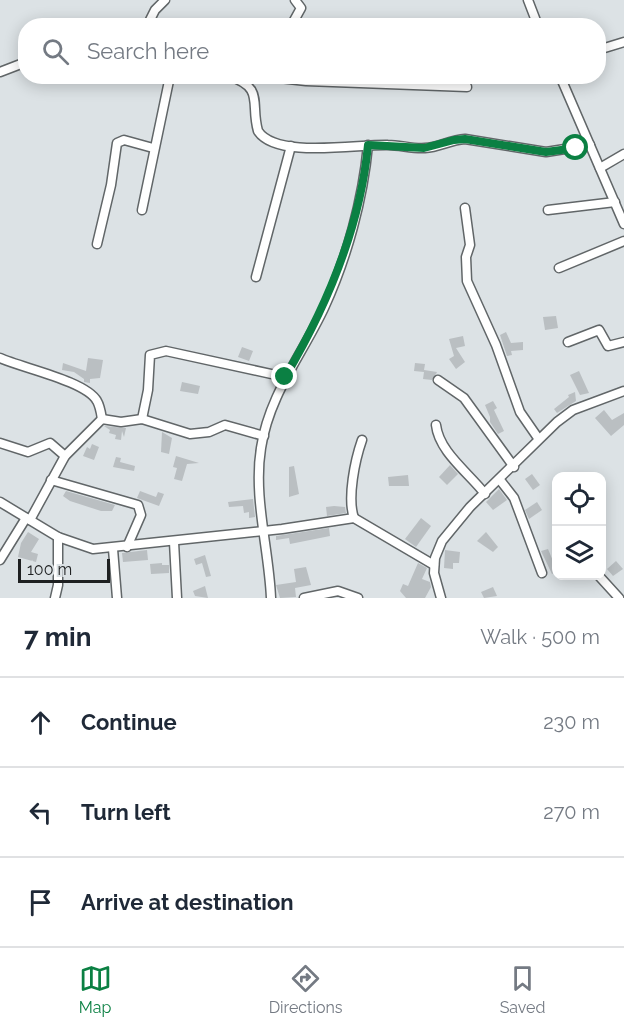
<!DOCTYPE html>
<meta charset="utf-8">
<style>
body{margin:0;font-family:Raleway,sans-serif;background:#f2f2f3;color:#1f2937}
.controls{position:absolute;right:18px;bottom:18px;display:grid;overflow:hidden;border-radius:12px;box-shadow:0 3px 15px #0003}
.controls button{width:54px;height:54px;display:grid;place-items:center;padding:0;border:0;border-bottom:2px solid #e0e1e3;background:#fff;color:#1f2937;font:30px sans-serif}
.scale{position:absolute;left:18px;bottom:15px;width:92px;box-sizing:border-box;padding-left:6px;border:3px solid #1e2021;border-top:0;font-size:16px;line-height:21px;white-space:nowrap;color:#1e2021;-webkit-text-stroke:4px #dce2e5;paint-order:stroke}
.stop{position:absolute;width:18px;height:18px;margin:-14px;border:4px solid #0b8043;border-radius:50%;background:#fff}
.stop.end{background:#0b8043;border-color:#fff;box-shadow:0 2px 6px #0008}
.list{margin:0;padding:0;list-style:none}
h2{display:flex;justify-content:space-between;align-items:center;height:78px;margin:0;padding:0 24px;font-size:26px}
h2 small{font-size:20px;font-weight:400;color:#747a83}
.list li{display:grid;grid-template-columns:39px 1fr auto;gap:18px;align-items:center;box-sizing:border-box;height:90px;padding:0 24px;border-top:2px solid #e0e1e3}
.list b{display:block;font-size:22px;white-space:nowrap}
.list em{font-size:20px;font-style:normal;color:#747a83}
.icon{flex:none;width:33px;height:33px;fill:none;stroke:currentColor;stroke-width:2;stroke-linecap:round;stroke-linejoin:round}
.map{position:relative;flex:none;width:624px;height:598px;overflow:hidden}
.search{position:absolute;background:#fff;box-shadow:0 3px 15px #0003;left:18px;right:18px;top:18px;height:66px;display:flex;align-items:center;gap:15px;box-sizing:border-box;padding:0 21px;border-radius:24px;color:#747a83;font-size:22px}
.sheet{height:348px;background:#fff}
nav{display:flex;justify-content:space-around;align-items:center;box-sizing:border-box;height:84px;border-top:2px solid #e0e1e3;background:#fff;font-size:16px;color:#747a83}
nav a{display:grid;justify-items:center;gap:3px}
nav .on{color:#0b8043}
.map>svg:first-child{display:block}
.building{fill:#babfc2}
.lines{fill:none;stroke-linecap:round;stroke-linejoin:round}
.minor-casing{stroke:#616668;stroke-width:11}
.minor{stroke:#fff;stroke-width:8}
.route{stroke:#0b8043;stroke-width:8}
</style>
<div class="map">
<svg width="624" height="598" viewBox="0 0 624 598">
<rect width="100%" height="100%" fill="#dce2e5"/>
<!-- building -->
<g class="building">
<path d="M556,316L558,328L545,330L543,317Z"/>
<path d="M506,332L511,343L523,342V350L511,351L512,355L507,356L500,335Z"/>
<path d="M463,336L465,346L456,348L465,362L456,369L449,359L454,356L449,339Z"/>
<path d="M242,347L253,351L249,361L238,357Z"/>
<path d="M88,358L103,360L100,378L90,379V383L84,382V379L74,372L62,370L63,363L86,371Z"/>
<path d="M415,363L425,364L424,370L437,372L436,374L432,380L423,379L424,372L414,371Z"/>
<path d="M579,371L589,393L580,395L570,375Z"/>
<path d="M182,382L200,386L198,394L180,391Z"/>
<path d="M575,392L576,401L557,413L554,409L569,397L568,395Z"/>
<path d="M493,401L497,408L494,410L504,431L498,434L490,422V417L485,405Z"/>
<path d="M604,410L612,420L624,413V425L611,436L595,418Z"/>
<path d="M104,426L126,428L124,437L122,431L121,440L115,439L116,435L109,433L110,430Z"/>
<path d="M162,432L172,438L169,454L161,452Z"/>
<path d="M92,444L99,447L94,460L83,456L87,447L90,449Z"/>
<path d="M176,456L199,463L187,464L182,481L174,479L177,468L173,467Z"/>
<path d="M116,457L121,458L120,462L135,466L134,471L113,467Z"/>
<path d="M450,465L458,474L447,485L439,477Z"/>
<path d="M294,466L299,494L289,497V467Z"/>
<path d="M532,474L540,485L533,490L525,479Z"/>
<path d="M408,475L409,486H389L388,477Z"/>
<path d="M499,489L507,500L493,510L486,502Z"/>
<path d="M66,491L115,505L112,511H101L70,501L63,496Z"/>
<path d="M140,491L156,497L158,492L164,494L159,506L137,498Z"/>
<path d="M253,499L255,517L249,518V512L244,513L243,506L229,507L228,502Z"/>
<path d="M537,502L542,510L529,519L525,510Z"/>
<path d="M334,506L345,507L346,513L327,516L326,507Z"/>
<path d="M421,518L431,526L416,547L405,539Z"/>
<path d="M329,528L330,536L290,544L289,538L276,540V536Z"/>
<path d="M28,532L39,539L31,552L38,554L36,562L18,557L21,543Z"/>
<path d="M486,532L498,547L493,552L477,541Z"/>
<path d="M548,549L553,561L556,560V572L552,574L541,551Z"/>
<path d="M147,550L148,560L123,562L122,553Z"/>
<path d="M445,550L460,552L459,563H453V569L444,568Z"/>
<path d="M205,555L211,576L206,577L202,563L196,565L194,559Z"/>
<path d="M616,561L623,569L613,576L607,569Z"/>
<path d="M162,563V565H169V573L151,574L150,564Z"/>
<path d="M418,563L427,568L422,579L430,582L431,587L425,598H406L400,591L403,584L408,586Z"/>
<path d="M306,567L311,585L295,588L296,597L280,598L276,585L296,582L294,569Z"/>
<path d="M205,586L208,598L195,596L193,591Z"/>
<path d="M493,587L497,596L484,598L481,592Z"/>
</g>
<g class="lines">
<!-- minor casing -->
<g class="minor-casing">
<g id="minor">
<path d="M528,0L538,26"/>
<path d="M147,26L155,10L165,0"/>
<path d="M291,26L301,8L295,0"/>
<path d="M598,50L624,42"/>
<path d="M0,72L26,62"/>
<path d="M229,76C265,88 250,103 258,131C276,159 357,144 388,145C400,145 413,149 425,148C439,147 450,140 465,139L546,152L590,145"/>
<path d="M262,76L306,81L467,87"/>
<path d="M560,76L624,224"/>
<path d="M600,168L624,154"/>
<path d="M465,208L470,245L466,257L467,281L496,345L520,412L538,438"/>
<path d="M142,210L170,76"/>
<path d="M548,210L615,202"/>
<path d="M97,244L111,185L117,143L124,140L153,148"/>
<path d="M559,268L624,241"/>
<path d="M256,277L291,146"/>
<path d="M568,342L599,330L608,346L624,342"/>
<path d="M0,358C22,368 86,381 97,401C100,406 101,413 102,419"/>
<path d="M438,380L464,398L514,467"/>
<path d="M142,419L148,390L150,355L166,351L285,377"/>
<path d="M436,425C439,452 469,473 485,494"/>
<path d="M0,443L28,452L50,443L65,456"/>
<path d="M51,480L138,505L141,515L127,547"/>
<path d="M500,480L514,498L542,573"/>
<path d="M0,502L58,537L93,549L282,529L354,518L434,565"/>
<path d="M354,518C347,498 355,460 362,440"/>
<path d="M30,520L65,456L102,419L121,422L142,419L190,434L209,432L225,425L264,436"/>
<path d="M174,542L177,598"/>
<path d="M113,549L117,598"/>
<path d="M0,560L26,518"/>
<path d="M599,576L619,598"/>
<path d="M55,598L58,585V537"/>
<path d="M271,598C269,549 253,497 261,448C269,395 302,355 324,308C347,258 363,199 368,145"/>
<path d="M304,598L338,591L358,598"/>
<path d="M441,598L434,573L435,558L442,541L470,507L557,422L573,410L624,391"/>
</g>
</g>
<!-- minor -->
<use href="#minor" class="minor"/>
</g>
<g class="lines">
<!-- route -->
<path class="route" d="M285,377C327,306 360,229 368,145L424,148L454,140L465,139L546,152L576,148"/>
</g>
</svg>
<div class="controls">
<button><svg class="icon" aria-label="locate" viewBox="0 0 24 24"><circle cx="12" cy="12" r="6"/><path d="M12 2v4M12 18v4M2 12h4M18 12h4"/></svg></button>
<button><svg class="icon" aria-label="layers" viewBox="0 0 24 24"><path d="M12 4l9 5-9 5-9-5zM3 14l9 5 9-5"/></svg></button>
</div>
<div class="scale">100 m</div>
<div class="stop" style="left:576px;top:148px"></div>
<div class="stop end" style="left:285px;top:377px"></div>
<div class="search"><svg class="icon" aria-label="search" viewBox="0 0 24 24"><circle cx="10" cy="10" r="6"/><path d="M15 15l6 6"/></svg>Search here</div>
</div>
<section class="sheet">
<h2>7 min<small>Walk · 500 m</small></h2>
<ul class="list">
<li><svg class="icon" aria-label="ahead" viewBox="0 0 24 24"><path d="M12 20V5M6 11l6-6 6 6"/></svg><div><b>Continue</b></div><em>230 m</em></li>
<li><svg class="icon" aria-label="left" viewBox="0 0 24 24"><path d="M17 20v-9H6M10 6l-5 5 5 5"/></svg><div><b>Turn left</b></div><em>270 m</em></li>
<li><svg class="icon" aria-label="arrive" viewBox="0 0 24 24"><path d="M6 21V4h12l-3 4 3 4H6"/></svg><div><b>Arrive at destination</b></div></li>
</ul>
</section>
<nav>
<a class="on"><svg class="icon" aria-label="map" viewBox="0 0 24 24"><path d="M3 6l6-2 6 2 6-2v14l-6 2-6-2-6 2zM9 4v14M15 6v14"/></svg>Map</a>
<a><svg class="icon" aria-label="directions" viewBox="0 0 24 24"><path d="M12 3l9 9-9 9-9-9zM9 14v-3h6M13 9l2 2-2 2"/></svg>Directions</a>
<a><svg class="icon" aria-label="saved" viewBox="0 0 24 24"><path d="M7 4h10v16l-5-4-5 4z"/></svg>Saved</a>
</nav>
